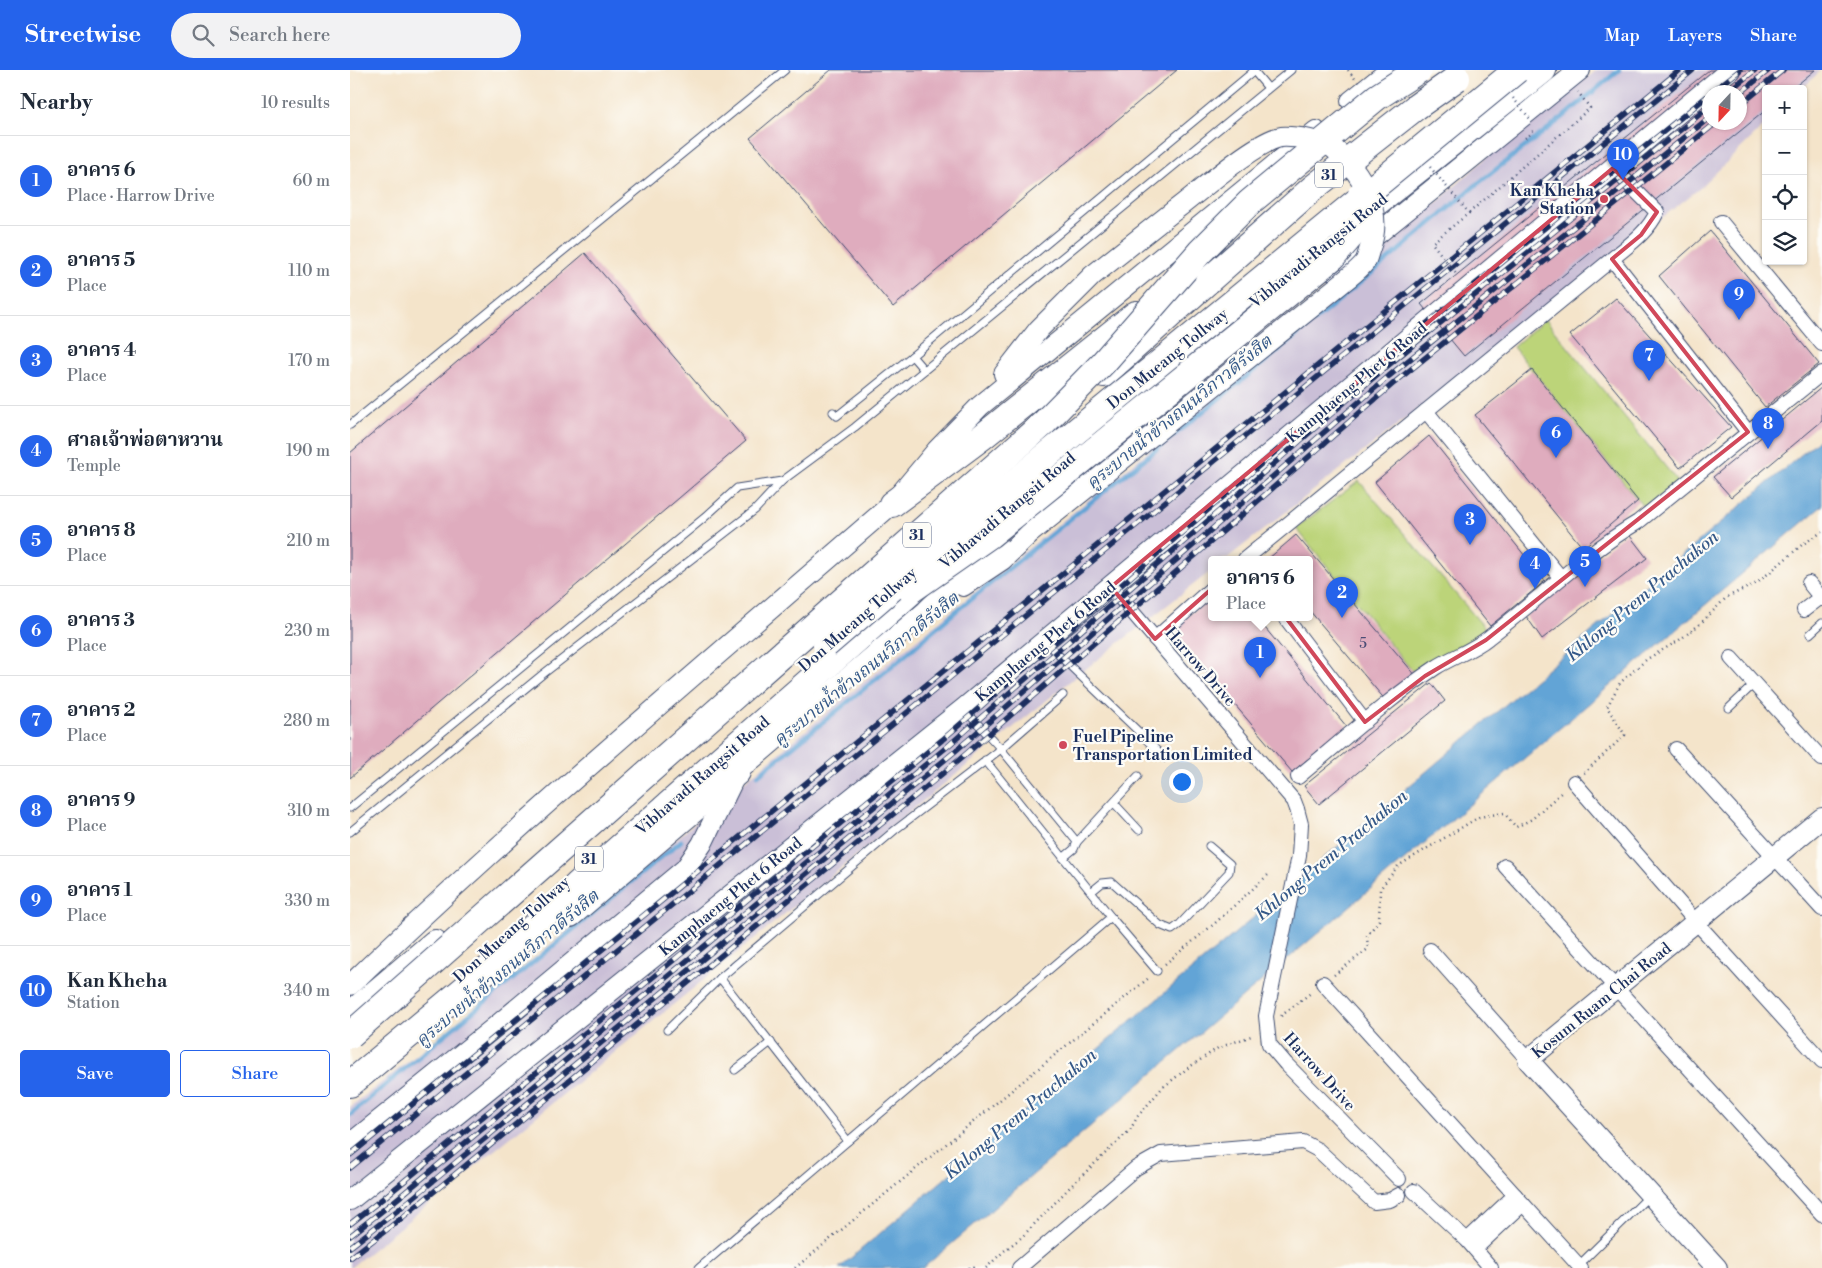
<!DOCTYPE html>
<meta charset="utf-8">
<style>
body{margin:0;font-family:"Libre Bodoni","Noto Serif Thai",serif;background:#f2f2f3;color:#1f2937}
.controls{position:absolute;right:15px;top:15px;display:grid;overflow:hidden;border-radius:5px;box-shadow:0 1px 4px #0004}
.controls button{width:45px;height:45px;display:grid;place-items:center;padding:0;border:0;border-bottom:1px solid #e0e1e3;background:#fff;color:#1f2937;font:25px sans-serif}
.compass{position:absolute;left:1352px;top:15px;width:45px;height:45px;border-radius:50%;background:#fff;box-shadow:0 1px 4px #0004;rotate:202deg}
.you{position:absolute;left:831px;top:711px;width:18px;height:18px;margin:-12px;border:4px solid #fff;border-radius:50%;background:#1a73e8;box-shadow:0 0 0 8px #1a73e833}
.badge{display:grid;place-items:center;width:32px;height:32px;border-radius:50%;background:#2563eb;color:#fff;font-size:16px;font-weight:700}
.pin{position:absolute;translate:-50% -41px;filter:drop-shadow(0 1px 2px #0008)}
.pin::after{content:'';position:absolute;top:26px;width:18px;height:15px;background:inherit;clip-path:polygon(0 0,100% 0,50% 100%)}
.popup{position:absolute;left:858px;top:486px;width:105px;height:65px;box-sizing:border-box;display:grid;place-content:center;border-radius:5px;background:#fff;filter:drop-shadow(0 1px 4px #0005);font-size:16px;white-space:nowrap;color:#747a83}
.popup b{font-size:19px;color:#1f2937}
.popup::after{content:'';position:absolute;left:50%;top:100%;margin-left:-10px;border:10px solid transparent;border-top-color:#fff}
.list{margin:0;padding:0;list-style:none}
h2{display:flex;justify-content:space-between;align-items:center;height:65px;margin:0;padding:0 20px;font-size:21px}
h2 small{font-size:16px;font-weight:400;color:#747a83}
.list li{display:grid;grid-template-columns:32px 1fr auto;gap:15px;align-items:center;box-sizing:border-box;height:90px;padding:0 20px;border-top:1px solid #e0e1e3}
.list b{display:block;font-size:19px;white-space:nowrap}
.list p{margin:0;font-size:16px;white-space:nowrap;color:#747a83}
.list em{font-size:16px;font-style:normal;color:#747a83}
.actions{display:flex;gap:10px;padding:15px 20px}
.actions a{flex:1;padding:11px 0;border:1px solid #2563eb;border-radius:5px;text-align:center;font-size:18px;color:#2563eb}
.actions .main{background:#2563eb;color:#fff}
.icon{flex:none;width:28px;height:28px;fill:none;stroke:currentColor;stroke-width:2;stroke-linecap:round;stroke-linejoin:round}
.map{position:relative;flex:none;width:1472px;height:1198px;overflow:hidden}
header{display:flex;align-items:center;gap:30px;box-sizing:border-box;height:70px;padding:0 25px;background:#2563eb;color:#fff}
header strong{font-size:24px}
nav{display:flex;gap:28px;margin-inline-start:auto;font-size:18px}
.search{width:350px;height:45px;background:#f2f2f3;display:flex;align-items:center;gap:12px;box-sizing:border-box;padding:0 18px;border-radius:28px;color:#747a83;font-size:19px}
main{display:flex}
aside{flex:1;background:#fff}
.map>svg:first-child{display:block}
.industrial{fill:#cabfd7;fill-rule:evenodd}
.green{fill:#bcd479;stroke:#6c826c}
.water{fill:#62a4d6;stroke:#3e6a9a}
.lines{fill:none;stroke-linecap:round;stroke-linejoin:round}
.stream{stroke:#62a4d6;stroke-width:4.5}
.building{fill:#dfacbe;fill-rule:evenodd}
.lane-casing{stroke:#3c4a6e;stroke-width:9}
.street-casing{stroke:#3c4a6e;stroke-width:16}
.secondary-casing{stroke:#3c4a6e;stroke-width:22}
.highway-casing{stroke:#3c4a6e;stroke-width:28}
.path{stroke:#3c4a6e;stroke-width:2.5;stroke-dasharray:1 4;stroke-linecap:butt}
.lane{stroke:#fff;stroke-width:7}
.street{stroke:#fff;stroke-width:14}
.secondary{stroke:#fff;stroke-width:20}
.highway{stroke:#fff;stroke-width:26}
.rail-casing{stroke:#1b2f5e;stroke-width:5.5}
.rail{stroke:#fdfcf7;stroke-width:4;stroke-dasharray:11;stroke-linecap:butt}
.street-bridge-casing{stroke:#3c4a6e;stroke-width:16;stroke-linecap:butt}
.secondary-bridge-casing{stroke:#3c4a6e;stroke-width:22;stroke-linecap:butt}
.highway-bridge-casing{stroke:#3c4a6e;stroke-width:28;stroke-linecap:butt}
.path-bridge{stroke:#3c4a6e;stroke-width:2.5;stroke-dasharray:1 4;stroke-linecap:butt}
.street-bridge{stroke:#fff;stroke-width:14}
.secondary-bridge{stroke:#fff;stroke-width:20}
.highway-bridge{stroke:#fff;stroke-width:26}
.marked{fill:none;stroke:#d1495b;stroke-width:4;stroke-linejoin:round}
.poi-dot{fill:#d1495b;stroke:#fdfcf7;stroke-width:2}
.labels{text-anchor:middle;stroke-width:4.5;stroke-linejoin:round;paint-order:stroke}
.number-label{font-size:14px;fill:#4c4e76}
.shield{fill:#fdfcf7;stroke:#5f6c8c;stroke-width:1}
.shield-label{font-size:15px;font-weight:bold;fill:#1b2f5e}
.poi-label{font-size:16px;font-weight:bold;fill:#1b2f5e;stroke:#fdfcf7;text-anchor:end}
.street-label{font-size:16px;fill:#1b2f5e;stroke:#fdfcf7}
.water-label{font-size:18px;font-style:italic;fill:#345888;stroke:#fdfcf7}
</style>
<header>
<strong>Streetwise</strong>
<div class="search"><svg class="icon" aria-label="search" viewBox="0 0 24 24"><circle cx="10" cy="10" r="6"/><path d="M15 15l6 6"/></svg>Search here</div>
<nav><a>Map</a><a>Layers</a><a>Share</a></nav>
</header>
<main>
<aside>
<h2>Nearby<small>10 results</small></h2>
<ul class="list">
<li><span class="badge">1</span><div><b>อาคาร 6</b><p>Place · Harrow Drive</p></div><em>60 m</em></li>
<li><span class="badge">2</span><div><b>อาคาร 5</b><p>Place</p></div><em>110 m</em></li>
<li><span class="badge">3</span><div><b>อาคาร 4</b><p>Place</p></div><em>170 m</em></li>
<li><span class="badge">4</span><div><b>ศาลเจ้าพ่อตาหวาน</b><p>Temple</p></div><em>190 m</em></li>
<li><span class="badge">5</span><div><b>อาคาร 8</b><p>Place</p></div><em>210 m</em></li>
<li><span class="badge">6</span><div><b>อาคาร 3</b><p>Place</p></div><em>230 m</em></li>
<li><span class="badge">7</span><div><b>อาคาร 2</b><p>Place</p></div><em>280 m</em></li>
<li><span class="badge">8</span><div><b>อาคาร 9</b><p>Place</p></div><em>310 m</em></li>
<li><span class="badge">9</span><div><b>อาคาร 1</b><p>Place</p></div><em>330 m</em></li>
<li><span class="badge">10</span><div><b>Kan Kheha</b><p>Station</p></div><em>340 m</em></li>
</ul>
<div class="actions"><a class="main">Save</a><a>Share</a></div>
</aside>
<div class="map">
<svg width="1472" height="1198" viewBox="0 0 1472 1198">
<rect width="100%" height="100%" fill="#fdfcf7"/>
<filter id="ink" filterUnits="userSpaceOnUse"><feTurbulence type="fractalNoise" baseFrequency=".02" numOctaves="2"/><feDisplacementMap in="SourceGraphic" scale="10" xChannelSelector="R" yChannelSelector="G"/><feConvolveMatrix kernelMatrix="1 2 1 2 8 2 1 2 1" color-interpolation-filters="sRGB"/></filter>
<filter id="wash" filterUnits="userSpaceOnUse"><feTurbulence type="fractalNoise" baseFrequency=".0096" numOctaves="4" result="noise"/><feDisplacementMap in="SourceGraphic" scale="20" xChannelSelector="R" yChannelSelector="G"/><feGaussianBlur stdDeviation="1.12" result="paint"/><feColorMatrix in="noise" values="0 0 0 0 0 0 0 0 0 0 0 0 0 0 0 0 0 1.4 0 .05"/><feComposite in="paint" operator="in"/></filter>
<g filter="url(#wash)">
<rect width="100%" height="100%" fill="#f4e4ca"/>
<!-- industrial -->
<path class="industrial" d="M1247,0H1471L1452,19H1416V54L1350,118L876,489H861V501L724,608L0,1198V1037L100,959L493,629L928,276L1145,80ZM1360,22H1390V52H1360Z"/>
<!-- green -->
<g class="green">
<path d="M1195,249L1328,412L1295,439L1163,277Z"/>
<path d="M1009,411L1140,564L1067,607L946,458Z"/>
</g>
<!-- water -->
<path class="water" d="M1472,367V436L573,1198H489Z"/>
<g class="lines">
<!-- stream -->
<g class="stream">
<path d="M408,705L552,588L605,542L912,294L1041,187L1126,115L1212,48L1269,0"/>
<path d="M0,1045L91,968L331,771"/>
</g>
</g>
<g id="blocks">
<!-- building -->
<g class="building">
<path d="M481,0H827L543,237L400,68Z"/>
<path d="M1359,0H1465L1442,19H1416V40L1114,286L1071,234ZM1360,22H1390V52H1360Z"/>
<path d="M1360,161L1469,294L1415,337L1309,206Z"/>
<path d="M235,183L396,371L0,708V383Z"/>
<path d="M1266,228L1381,357L1330,398L1220,265Z"/>
<path d="M1182,300L1288,431L1233,478L1125,345Z"/>
<path d="M1472,317V351L1381,427L1363,407Z"/>
<path d="M1079,366L1195,511L1140,556L1025,412Z"/>
<path d="M1277,462L1297,488L1192,569L1176,546Z"/>
<path d="M946,465L1067,607L1037,632L959,540V489H918Z"/>
<path d="M861,527V547H906L997,657L942,702L821,560Z"/>
<path d="M1081,613L1095,631L969,734L954,716Z"/>
</g>
</g>
</g>
<g filter="url(#ink)">
<use href="#blocks" fill-opacity="0" stroke="#3c4a6e" stroke-width="1"/>
<g class="lines">
<!-- lane casing -->
<g class="lane-casing">
<g id="lane">
<path d="M903,0L918,18"/>
<path d="M562,286L574,300"/>
<path d="M483,342L487,346L562,286L904,1"/>
<path d="M0,355L435,0"/>
<path d="M1460,564L1472,553"/>
<path d="M696,573L789,662L814,688"/>
<path d="M1379,638L1404,614"/>
<path d="M614,639L651,679L727,772"/>
<path d="M635,690L761,847L807,901"/>
<path d="M764,733L789,760"/>
<path d="M0,738L354,448L387,418L432,411"/>
<path d="M0,762L193,604L405,440L432,411L505,357L941,0"/>
<path d="M713,788L724,779L727,772L788,706"/>
<path d="M741,822L752,813L762,812L810,855L822,860L830,854L879,802L880,794L859,776"/>
<path d="M370,908L498,1071"/>
<path d="M317,960L370,908L545,760L651,679L713,625"/>
<path d="M385,1000L421,972"/>
<path d="M1229,1195L1300,1125"/>
<path d="M349,1198L761,847"/>
</g>
</g>
<!-- street casing -->
<g class="street-casing">
<g id="street">
<path d="M1371,152L1472,274"/>
<path d="M1262,189L1398,362"/>
<path d="M1076,341L1211,508"/>
<path d="M895,489L1262,189C1279,175 1298,162 1307,142L1263,98"/>
<path d="M1459,513L1472,529"/>
<path d="M761,517L944,731L947,739"/>
<path d="M1454,540L1471,527"/>
<path d="M935,547L1015,652"/>
<path d="M805,569L861,519"/>
<path d="M1381,588L1472,689"/>
<path d="M1326,679L1472,839"/>
<path d="M948,707C993,670 1037,630 1085,598C1102,587 1122,581 1138,568C1188,530 1234,484 1288,452L1472,303"/>
<path d="M1224,712L1346,852L1472,991"/>
<path d="M1155,796L1472,1144"/>
<path d="M1080,880L1178,990"/>
<path d="M973,913L1231,1198"/>
<path d="M936,994L1049,1109"/>
<path d="M1064,1121L1117,1170L1141,1198"/>
<path d="M1117,1170L1165,1125"/>
<path d="M1125,1179L1173,1134"/>
<path d="M669,1198L786,1098L811,1084L953,1072L968,1080L1024,1132L1040,1130L1049,1125"/>
</g>
</g>
<!-- secondary casing -->
<g class="secondary-casing">
<g id="secondary">
<path d="M1001,31L1040,0"/>
<path d="M983,200L1230,0"/>
<path d="M654,304L689,259L743,205L825,140"/>
<path d="M613,516L652,490L679,464"/>
<path d="M0,915C174,747 360,592 542,434L587,380L630,336L966,61"/>
<path d="M0,1074L150,953L335,799L352,774L387,702L576,541L647,472"/>
<path d="M0,1130L613,639L1380,0"/>
<path d="M1367,1198L1178,990L1472,748"/>
</g>
</g>
<!-- highway casing -->
<g class="highway-casing">
<g id="highway">
<path d="M1002,152L1193,0"/>
<path d="M754,304L858,211"/>
<path d="M819,304L937,205"/>
<path d="M542,434L632,367L786,244"/>
<path d="M220,844L387,702"/>
<path d="M0,945L85,873"/>
<path d="M0,1014L149,890L227,815L579,506"/>
</g>
</g>
<!-- path -->
<g class="path">
<path d="M1175,68L1181,64L1185,58"/>
<path d="M1119,143L1240,38L1228,22"/>
<path d="M1234,703L1275,665L1257,637L1270,613L1297,589L1328,571L1349,555L1377,527L1407,513L1453,474L1472,462"/>
<path d="M815,894L864,854L918,805"/>
<path d="M984,905L1018,879L1017,866L1029,850L1030,819L1048,796L1129,747L1154,743L1166,757L1182,749L1213,721"/>
<path d="M931,946L962,922"/>
<path d="M445,1198L800,907"/>
<path d="M619,1198L622,1196L627,1198"/>
<path d="M636,1198L654,1181L672,1167L721,1116L780,1060L788,1046L812,1018L838,998L868,978L904,965"/>
</g>
<!-- lane -->
<use href="#lane" class="lane"/>
<!-- street -->
<use href="#street" class="street"/>
<!-- secondary -->
<use href="#secondary" class="secondary"/>
<!-- highway -->
<use href="#highway" class="highway"/>
<!-- rail casing -->
<g class="rail-casing">
<g id="rail">
<path d="M1362,22L1390,0"/>
<path d="M1377,22L1405,0"/>
<path d="M1390,23L1419,0"/>
<path d="M1390,35L1433,0"/>
<path d="M0,1085L1330,0"/>
<path d="M0,1098L1343,0"/>
<path d="M0,1154L36,1126L592,670L1028,293L1360,24"/>
<path d="M0,1166L42,1133L598,676L1033,299L1360,36"/>
<path d="M0,1177L48,1140L603,683L1039,306L1360,47"/>
<path d="M0,1188L53,1147L609,690L1044,313L1367,52"/>
</g>
</g>
<!-- rail -->
<use href="#rail" class="rail"/>
<!-- street-bridge casing -->
<g class="street-bridge-casing">
<path id="street-bridge" d="M936,994L919,974L916,946L949,786L951,754L947,739"/>
</g>
<!-- secondary-bridge casing -->
<g class="secondary-bridge-casing">
<path id="secondary-bridge" d="M679,464L992,213C999,207 1009,200 1015,192C1017,189 1018,183 1020,178C1034,141 1012,101 983,78C973,71 944,66 931,67C906,71 848,123 825,140"/>
</g>
<!-- highway-bridge casing -->
<g class="highway-bridge-casing">
<g id="highway-bridge">
<path d="M858,211L963,118L1066,37L1107,8"/>
<path d="M561,520L640,465L983,187L1001,166L1011,131V124"/>
<path d="M476,575L691,390L1167,0"/>
<path d="M0,965L694,353L753,293L850,182L900,132L1027,27L1069,0"/>
</g>
</g>
<!-- path-bridge -->
<g class="path-bridge">
<path d="M998,0L1010,15"/>
<path d="M1163,28L1181,50"/>
<path d="M1080,97L1119,143L1082,173L1107,205"/>
</g>
<!-- street-bridge -->
<use href="#street-bridge" class="street-bridge"/>
<!-- secondary-bridge -->
<use href="#secondary-bridge" class="secondary-bridge"/>
<!-- highway-bridge -->
<use href="#highway-bridge" class="highway-bridge"/>
</g>
</g>
<!-- marked area -->
<path class="marked" d="M1263,98L1307,142L1291,165L1262,189L1398,362L1136,570L1075,606L1015,652L893,491L805,569L761,517Z"/>
<!-- markers -->
<g class="poi-dot">
<circle cx="1254" cy="129" r="5"/>
<circle cx="713" cy="675" r="5"/>
</g>
<g class="labels">
<!-- number labels -->
<g class="number-label">
<text x="1013" y="578">5</text>
</g>
<!-- shield labels -->
<g class="shield">
<rect x="965" y="92.5" width="28" height="25" rx="4"/>
<rect x="553" y="452.5" width="28" height="25" rx="4"/>
<rect x="225" y="776.5" width="28" height="25" rx="4"/>
</g>
<g class="shield-label">
<text x="979" y="110">31</text>
<text x="567" y="470">31</text>
<text x="239" y="794">31</text>
</g>
<!-- poi labels -->
<g class="poi-label">
<text x="1244" y="126">Kan Kheha<tspan x="1244" dy="18">Station</tspan></text>
<text x="723" y="672" text-anchor="start">Fuel Pipeline<tspan x="723" dy="18">Transportation Limited</tspan></text>
</g>
<!-- street labels -->
<g class="street-label">
<text transform="translate(968 180) rotate(-39)" y="6">Vibhavadi Rangsit Road</text>
<text transform="translate(817 288) rotate(-39)" y="6">Don Mueang Tollway</text>
<text transform="translate(1006 312) rotate(-40)" y="6">Kamphaeng Phet 6 Road</text>
<text transform="translate(657 440) rotate(-40)" y="6">Vibhavadi Rangsit Road</text>
<text transform="translate(507 549) rotate(-41)" y="6">Don Mueang Tollway</text>
<text transform="translate(695 571) rotate(-40)" y="6">Kamphaeng Phet 6 Road</text>
<text transform="translate(851 596) rotate(49)" y="6">Harrow Drive</text>
<text transform="translate(352 705) rotate(-41)" y="6">Vibhavadi Rangsit Road</text>
<text transform="translate(380 826) rotate(-39)" y="6">Kamphaeng Phet 6 Road</text>
<text transform="translate(161 859) rotate(-42)" y="6">Don Mueang Tollway</text>
<text transform="translate(1251 930) rotate(-39)" y="6">Kosum Ruam Chai Road</text>
<text transform="translate(970 1001) rotate(48)" y="6">Harrow Drive</text>
</g>
<!-- water labels -->
<g class="water-label">
<text transform="translate(829 342) rotate(-39)" y="6">คูระบายน้ำข้างถนนวิภาวดีรังสิต</text>
<text transform="translate(1292 526) rotate(-40)" y="6">Khlong Prem Prachakon</text>
<text transform="translate(516 599) rotate(-39)" y="6">คูระบายน้ำข้างถนนวิภาวดีรังสิต</text>
<text transform="translate(981 785) rotate(-40)" y="6">Khlong Prem Prachakon</text>
<text transform="translate(157 898) rotate(-40)" y="6">คูระบายน้ำข้างถนนวิภาวดีรังสิต</text>
<text transform="translate(670 1044) rotate(-40)" y="6">Khlong Prem Prachakon</text>
</g>
</g>
</svg>
<div class="controls">
<button>+</button>
<button>−</button>
<button><svg class="icon" aria-label="locate" viewBox="0 0 24 24"><circle cx="12" cy="12" r="6"/><path d="M12 2v4M12 18v4M2 12h4M18 12h4"/></svg></button>
<button><svg class="icon" aria-label="layers" viewBox="0 0 24 24"><path d="M12 4l9 5-9 5-9-5zM3 14l9 5 9-5"/></svg></button>
</div>
<svg class="compass" viewBox="-18 -18 36 36"><path d="M0-13l5 13h-10z" fill="#e53935"/><path d="M0 13l5-13h-10z" fill="#747a83"/></svg>
<div class="you"></div>
<div class="pin badge" style="left:910px;top:608px">1</div>
<div class="popup"><b>อาคาร 6</b>Place</div>
<div class="pin badge" style="left:992px;top:548px">2</div>
<div class="pin badge" style="left:1120px;top:475px">3</div>
<div class="pin badge" style="left:1185px;top:519px">4</div>
<div class="pin badge" style="left:1235px;top:517px">5</div>
<div class="pin badge" style="left:1206px;top:388px">6</div>
<div class="pin badge" style="left:1299px;top:311px">7</div>
<div class="pin badge" style="left:1418px;top:379px">8</div>
<div class="pin badge" style="left:1389px;top:250px">9</div>
<div class="pin badge" style="left:1273px;top:110px">10</div>
</div>
</main>
